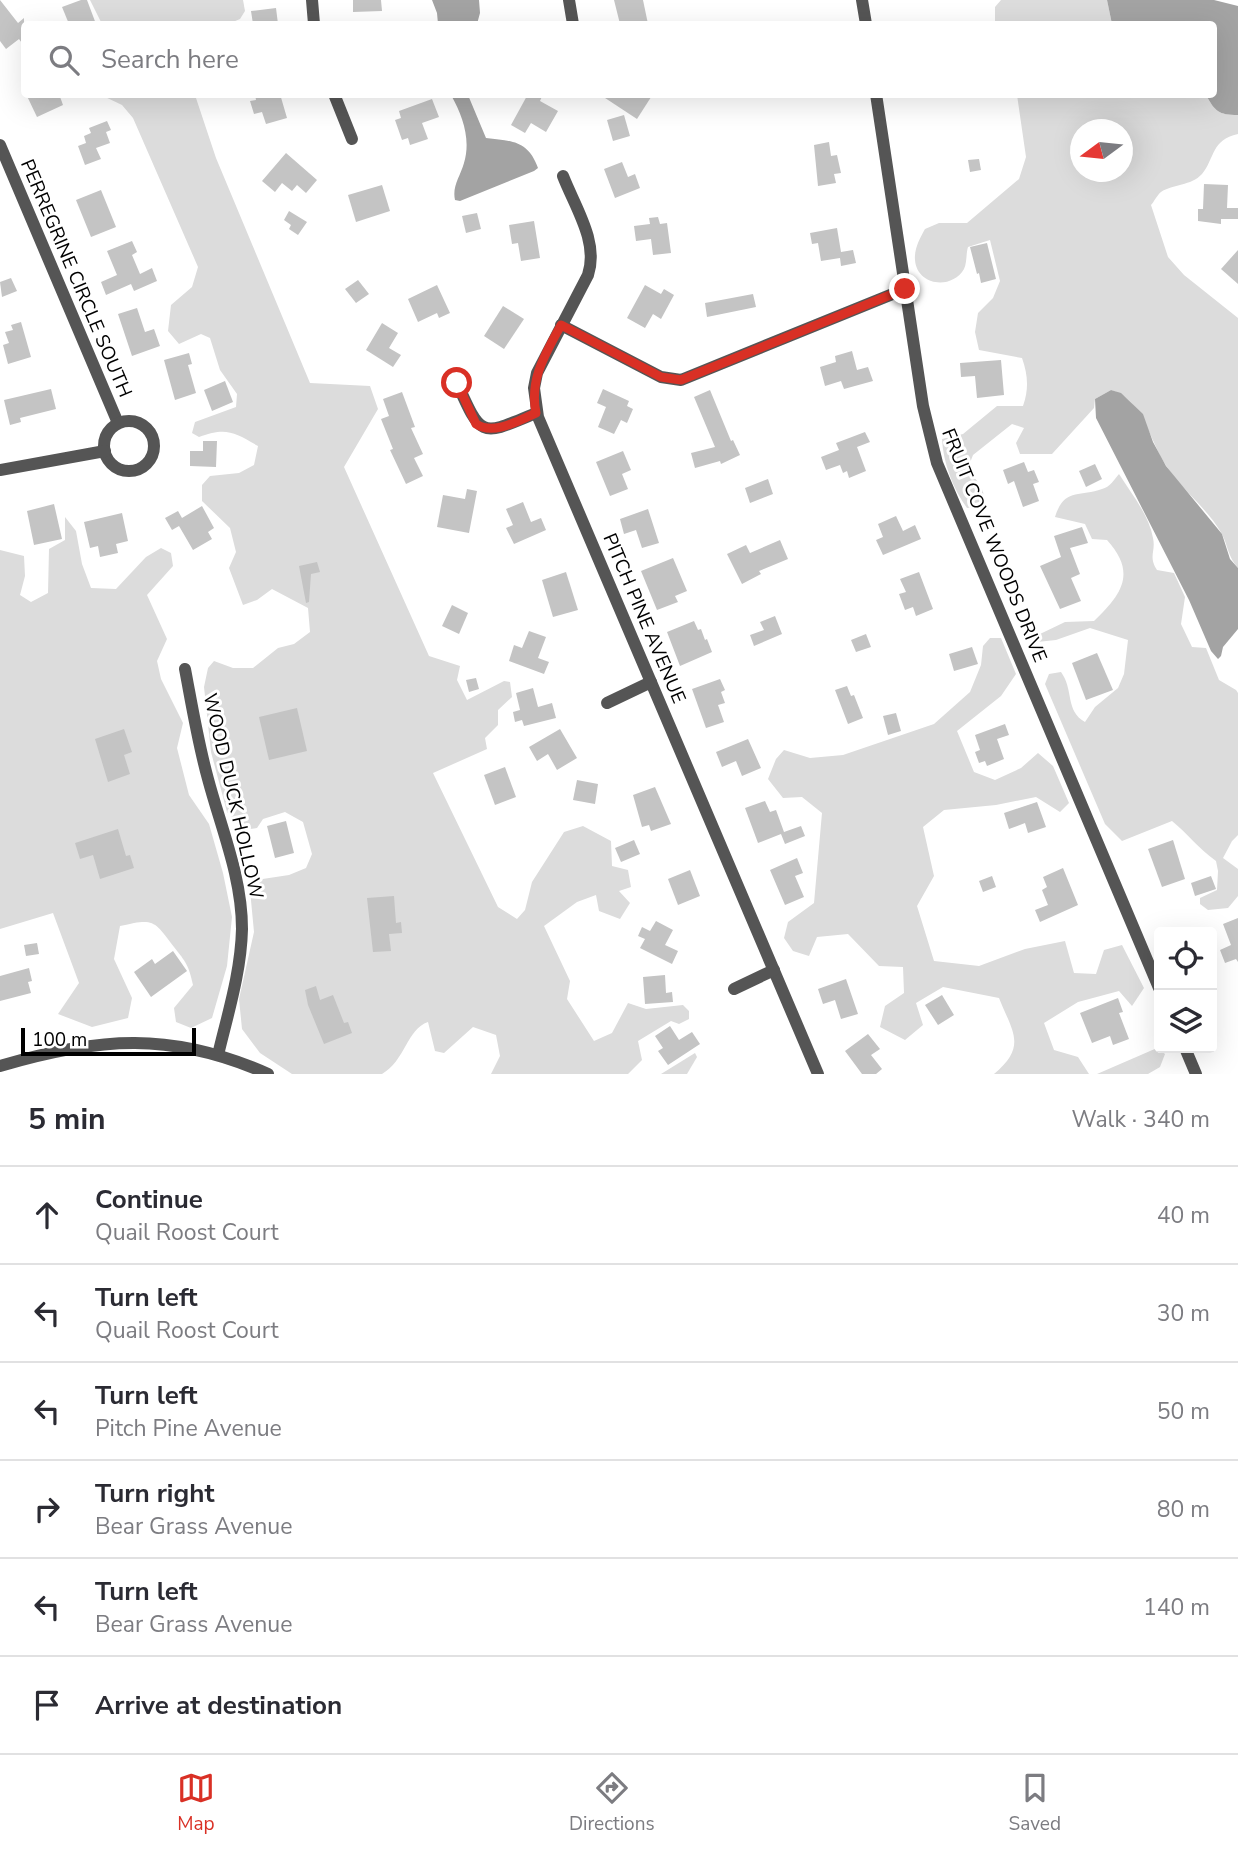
<!DOCTYPE html>
<meta charset="utf-8">
<style>
body{margin:0;font-family:"Nunito Sans",sans-serif;background:#f7f7f7;color:#2b2b33}
.controls{position:absolute;right:21px;bottom:21px;display:grid;overflow:hidden;border-radius:7px;box-shadow:0 7px 28px #0002}
.controls button{width:63px;height:63px;display:grid;place-items:center;padding:0;border:0;border-bottom:2px solid #e1e1e2;background:#fff;color:#2b2b33;font:35px sans-serif}
.compass{position:absolute;left:1070px;top:119px;width:63px;height:63px;border-radius:50%;background:#fff;box-shadow:0 7px 28px #0002;rotate:255deg}
.scale{position:absolute;left:21px;bottom:18px;width:175px;box-sizing:border-box;padding-left:7px;border:4px solid #000;border-top:0;font-size:19px;line-height:24px;white-space:nowrap;color:#000;-webkit-text-stroke:5px #fff;paint-order:stroke}
.stop{position:absolute;width:21px;height:21px;margin:-16px;border:5px solid #d93025;border-radius:50%;background:#fff}
.stop.end{background:#d93025;border-color:#fff;box-shadow:0 2px 7px #0008}
.list{margin:0;padding:0;list-style:none}
h2{display:flex;justify-content:space-between;align-items:center;height:91px;margin:0;padding:0 28px;font-size:30px}
h2 small{font-size:23px;font-weight:400;color:#7c7c81}
.list li{display:grid;grid-template-columns:46px 1fr auto;gap:21px;align-items:center;box-sizing:border-box;height:98px;padding:0 28px;border-top:2px solid #e1e1e2}
.list b{display:block;font-size:26px;white-space:nowrap}
.list p{margin:0;font-size:23px;white-space:nowrap;color:#7c7c81}
.list em{font-size:23px;font-style:normal;color:#7c7c81}
.icon{flex:none;width:38px;height:38px;fill:none;stroke:currentColor;stroke-width:2;stroke-linecap:round;stroke-linejoin:round}
.map{position:relative;flex:none;width:1238px;height:1074px;overflow:hidden}
.search{position:absolute;background:#fff;box-shadow:0 7px 28px #0002;left:21px;right:21px;top:21px;height:77px;display:flex;align-items:center;gap:18px;box-sizing:border-box;padding:0 24px;border-radius:7px;color:#7c7c81;font-size:26px}
.sheet{height:679px;background:#fff}
nav{display:flex;justify-content:space-around;align-items:center;box-sizing:border-box;height:98px;border-top:2px solid #e1e1e2;background:#fff;font-size:19px;color:#7c7c81}
nav a{display:grid;justify-items:center;gap:4px}
nav .on{color:#d93025}
.map>svg:first-child{display:block}
.green{fill:#dcdcdc;fill-rule:evenodd}
.water{fill:#a3a3a3}
.building{fill:#c4c4c4}
.lines{fill:none;stroke-linecap:round;stroke-linejoin:round}
.minor{stroke:#555;stroke-width:12}
.route{stroke:#d93025;stroke-width:9}
.labels{text-anchor:middle;stroke-width:6;stroke-linejoin:round;paint-order:stroke}
.street-label{font-size:19px;fill:#000;stroke:#fff}
</style>
<div class="map">
<svg width="1238" height="1074" viewBox="0 0 1238 1074">
<rect width="100%" height="100%" fill="#fff"/>
<!-- green -->
<g class="green">
<path d="M90,0H243L245,11L240,19L228,24H102Z"/>
<path d="M1001,0H1107L1112,24H995V7Z"/>
<path d="M101,95H195L216,158L310,383L370,386L378,409L344,467L429,656L460,666L457,680L467,700L504,681L510,682L512,697L498,710V725L485,738L487,749L433,773L498,907L517,919L525,910L532,882L564,832L583,826L611,841L612,866L628,870L631,887L619,891L630,903L620,919L599,911L596,895L577,902L544,926L570,981L567,999L594,1041L612,1033L628,1003L646,1009L683,1005L689,1011V1019L679,1024L671,1021L638,1041L642,1060L628,1074H491L500,1056L496,1035L473,1027L444,1053L435,1051L428,1022C407,1029 405,1061 382,1074H292L260,1053L242,1029L239,999L254,932L250,890L256,880L289,875L306,868L312,854L303,822L285,812L263,819L257,828L242,830L227,812L211,752L204,687L208,668L214,661L233,668H253L278,648L294,644L310,632L308,608L272,589L257,600L243,605L229,568L236,552L230,528L202,501V485L210,476L239,473L254,465L258,446C234,432 226,427 199,437L192,433L195,422L236,407L237,394L220,370L210,338L201,334L179,344L168,331L171,305L192,287L198,267L133,118L122,105Z"/>
<path d="M1017,95H1206C1215,111 1218,115 1238,115V134C1211,140 1215,158 1202,174C1191,186 1173,184 1161,192C1157,195 1154,202 1151,205L1168,257L1184,275L1238,318V568C1228,557 1228,546 1222,534C1208,509 1182,490 1167,467C1150,442 1143,399 1111,390L1095,399L1094,408L1052,454H1020L1016,443L1024,428L1012,424L973,455L968,468C975,481 990,491 981,506L967,508C953,489 943,462 942,439L963,434L997,406H1023C1029,389 1028,375 1022,358L979,350L975,332L978,313L993,298L1000,281L990,240L968,247C966,253 967,263 964,269C952,290 917,286 915,260C914,249 920,238 925,229L939,223H967L1019,179L1026,157ZM1080,130H1122V172H1080Z"/>
<path d="M1119,474C1131,493 1149,515 1153,538C1156,552 1148,556 1157,570L1174,573L1185,597L1181,624L1192,647L1206,648L1219,680L1236,690L1238,693V835L1232,841L1223,858L1238,869V896L1228,908L1208,910L1200,904V898L1217,890L1218,871L1216,861C1199,849 1188,834 1172,821L1122,841L1105,824L1045,684L1049,674L1061,672C1074,690 1065,711 1085,722L1095,707L1118,688L1124,674L1128,640L1090,628L1056,640L1037,642L1040,634L1065,622L1094,621C1122,594 1137,573 1107,540L1092,539L1085,524L1055,517C1064,488 1079,497 1102,489C1110,487 1114,480 1119,474Z"/>
<path d="M65,517L76,531L82,564L91,588L116,589L146,557L161,548L171,553L173,566L147,595L167,639L157,661L161,679L183,723L177,748L189,795L209,824L223,873L232,917L227,966L212,1018L191,1028L176,1022L174,1008L193,985C189,966 186,962 174,947C154,920 154,918 120,926L114,959L132,998L128,1018L92,1027L58,1014L79,983L53,913L0,929V550L24,556L25,576L20,595L31,602L48,593L49,549L65,540Z"/>
<path d="M990,638H1001L1016,674L1001,696L957,731L974,772L995,780L1021,768L1038,753L1053,766L1069,803L1060,812L1036,797L996,805L944,810L923,827L934,876L917,906L934,961L979,966L1025,949L1065,941L1074,973L1096,974L1104,950L1122,945L1144,988L1132,1006L1119,991L1078,1002L1044,1023L1054,1050L1078,1057L1089,1074H994C1027,1046 1013,1033 999,998L943,987L916,1003L923,1025L905,1040L880,1027L885,1006L904,993L903,967L879,966L848,934L817,937L809,956L793,951L784,938L788,922L814,903L822,813L802,797L783,798L768,779L776,759L784,750L810,758L843,755L934,724L970,692L981,665L983,646Z"/>
<path d="M1157,1048L1165,1054L1160,1067L1148,1074H1097Z"/>
<path d="M695,1053L697,1057L687,1074H661Z"/>
</g>
<!-- water -->
<g class="water">
<path d="M432,0H479L480,13L477,24H438L437,13Z"/>
<path d="M1107,0H1214L1238,6V115C1218,115 1215,111 1206,95L1214,94V24H1112Z"/>
<path d="M451,95H468L486,138C511,141 528,140 538,168L534,171L460,201L455,200C452,186 460,177 464,163C471,140 463,116 451,95Z"/>
<path d="M1111,390L1121,393L1143,414L1153,442L1166,466L1222,534L1230,559L1238,568V629L1223,647L1221,656L1218,659L1211,651L1189,600L1096,418L1095,399Z"/>
</g>
<!-- building -->
<g class="building">
<path d="M0,0L18,23L24,18V46L19,39L6,49L0,41Z"/>
<path d="M81,0H87L96,24H69L62,7Z"/>
<path d="M353,0H381L382,11L353,12Z"/>
<path d="M614,0H643L648,24H620Z"/>
<path d="M276,8L278,24H253L251,11Z"/>
<path d="M26,94H59L63,105L37,117Z"/>
<path d="M255,94H280L287,118L266,124L262,112L254,114L250,101L256,100Z"/>
<path d="M528,94H543L540,101L558,111L546,132L531,123L525,133L511,125Z"/>
<path d="M599,94H653L637,119Z"/>
<path d="M432,99L439,117L422,123L428,139L410,145L408,138L402,140L395,120L401,118L399,111Z"/>
<path d="M624,115L630,136L613,141L607,120Z"/>
<path d="M107,121L111,130L106,132L110,143L96,148L101,159L85,165L78,146L86,143L84,136L91,133L89,128Z"/>
<path d="M829,142L831,156L837,155L841,173L834,174L836,183L818,186L814,145Z"/>
<path d="M286,153L317,180L306,193L297,185L292,191L282,183L275,192L262,181Z"/>
<path d="M979,159L981,170L970,172L968,160Z"/>
<path d="M622,162L628,177L635,174L640,188L615,198L604,169Z"/>
<path d="M1204,184L1228,185L1227,208H1238V219H1221V224L1198,221V209H1203Z"/>
<path d="M382,185L390,211L356,222L348,195Z"/>
<path d="M101,190L116,227L91,237L76,200Z"/>
<path d="M289,211L307,222L298,235L289,229L291,225L284,220Z"/>
<path d="M477,213L481,229L466,233L462,216Z"/>
<path d="M658,217L660,224L667,223L671,253L653,255L651,239L636,241L634,226L650,224L649,218Z"/>
<path d="M534,221L540,258L521,261L518,243L512,244L509,225Z"/>
<path d="M837,228L841,252L853,250L856,263L841,266L840,258L821,261L818,243L812,244L810,233Z"/>
<path d="M132,241L137,252L132,255L140,274L152,268L157,281L134,291L131,284L106,295L101,282L117,275L107,251Z"/>
<path d="M987,243L996,279L981,283L979,273L977,274L970,247Z"/>
<path d="M1238,250V284L1221,269Z"/>
<path d="M11,278L17,291L2,297L0,282Z"/>
<path d="M358,280L369,294L356,303L345,289Z"/>
<path d="M437,285L450,313L439,318L437,313L418,322L408,299Z"/>
<path d="M645,285L661,294L664,289L674,295L661,319L653,314L645,328L627,318Z"/>
<path d="M753,294L756,307L707,317L705,303Z"/>
<path d="M503,306L524,319L504,349L484,336Z"/>
<path d="M137,308L145,332L154,329L160,346L132,356L118,314Z"/>
<path d="M21,322L31,357L8,364L3,345L9,343L5,332L13,330L11,325Z"/>
<path d="M382,323L398,333L389,348L401,355L393,367L366,350Z"/>
<path d="M852,351L857,370L868,367L873,381L844,389L841,381L825,386L820,367L836,362L835,356Z"/>
<path d="M189,353L192,364L188,365L196,393L175,400L164,360Z"/>
<path d="M1001,360L1004,395L977,398L975,376L961,377L960,363Z"/>
<path d="M225,381L233,402L212,411L204,390Z"/>
<path d="M51,389L56,409L20,418L21,422L10,425L4,400Z"/>
<path d="M603,389L629,401L627,406L633,409L627,423L621,420L614,434L598,427L606,407L597,403Z"/>
<path d="M710,390L731,441L733,440L740,455L721,464L720,461L695,468L691,453L715,447L694,397Z"/>
<path d="M402,392L415,427L411,428L423,454L414,458L423,476L406,484L390,450L393,449L381,419L389,416L383,399Z"/>
<path d="M865,432L870,442L857,447L866,471L849,478L847,471L843,473L840,465L826,470L821,457L839,450L836,443Z"/>
<path d="M203,441H217L216,467L190,466V451H203Z"/>
<path d="M623,451L631,470L622,474L628,489L610,496L596,462Z"/>
<path d="M1024,462L1028,472L1034,470L1039,482L1033,484L1039,501L1023,507L1014,481L1008,484L1003,470Z"/>
<path d="M1095,464L1102,479L1086,487L1079,471Z"/>
<path d="M768,479L773,494L750,503L745,488Z"/>
<path d="M467,489L477,491L469,533L437,527L443,495L465,499Z"/>
<path d="M523,502L531,522L541,518L546,530L514,544L506,528L513,525L506,509Z"/>
<path d="M54,504L62,539L34,545L27,511Z"/>
<path d="M202,506L214,528L208,532L212,539L193,550L179,526L172,530L165,518L178,511L182,518Z"/>
<path d="M648,509L659,543L642,548L636,530L624,534L620,519Z"/>
<path d="M122,513L128,541L116,544L118,553L100,557L98,546L90,548L84,522Z"/>
<path d="M896,516L903,531L915,525L921,539L883,555L876,540L883,537L878,524Z"/>
<path d="M1082,527L1088,543L1070,548L1080,574L1071,578L1081,601L1060,609L1040,566L1061,557L1054,536Z"/>
<path d="M780,540L788,559L759,571L761,574L742,584L727,554L746,545L750,553Z"/>
<path d="M673,558L687,591L675,596L678,602L657,610L641,571Z"/>
<path d="M317,562L320,572L311,574L309,602L306,603L299,566Z"/>
<path d="M566,572L578,610L553,617L542,580Z"/>
<path d="M919,572L933,609L916,616L913,607L905,610L899,594L906,592L900,579Z"/>
<path d="M452,605L468,613L459,634L442,626Z"/>
<path d="M775,616L782,634L754,646L750,635L764,630L760,622Z"/>
<path d="M694,621L698,630L701,629L705,640L707,639L712,652L680,666L667,632Z"/>
<path d="M529,631L546,637L538,658L549,662L544,674L509,661L514,645L522,648Z"/>
<path d="M866,634L871,647L856,652L851,640Z"/>
<path d="M972,647L978,664L954,671L949,654Z"/>
<path d="M1097,653L1113,690L1086,700L1072,663Z"/>
<path d="M476,678L479,689L469,692L466,680Z"/>
<path d="M720,679L725,690L721,692L725,703L718,705L724,722L706,728L692,689Z"/>
<path d="M847,686L851,696L854,695L863,718L848,724L835,690Z"/>
<path d="M533,688L538,707L552,703L556,718L524,726L522,720L515,722L513,712L520,710L516,693Z"/>
<path d="M297,708L307,751L269,760L259,717Z"/>
<path d="M896,713L901,731L888,735L883,716Z"/>
<path d="M1005,724L1009,735L997,739L1004,759L987,766L985,761L979,763L975,752L980,750L975,735Z"/>
<path d="M124,729L132,752L124,755L130,774L108,782L95,739Z"/>
<path d="M560,729L577,758L557,770L548,754L537,761L529,747Z"/>
<path d="M748,739L761,768L742,776L736,761L722,767L716,752Z"/>
<path d="M505,767L516,797L495,805L484,775Z"/>
<path d="M577,780L598,784L595,804L573,800Z"/>
<path d="M655,787L671,824L651,831L649,825L642,827L633,795Z"/>
<path d="M765,801L770,812L776,810L784,832L801,826L805,836L785,844L781,834L758,843L745,808Z"/>
<path d="M1037,802L1046,827L1028,833L1025,823L1009,829L1004,813Z"/>
<path d="M286,821L294,853L275,858L267,826Z"/>
<path d="M118,829L126,856L130,855L134,868L100,879L93,855L80,859L75,843Z"/>
<path d="M634,840L640,854L621,862L615,848Z"/>
<path d="M1173,840L1185,879L1162,887L1148,849Z"/>
<path d="M797,858L803,873L795,876L804,897L785,905L770,870Z"/>
<path d="M1063,868L1078,905L1040,922L1035,910L1048,905L1042,890L1047,887L1043,877Z"/>
<path d="M690,870L700,896L678,905L668,879Z"/>
<path d="M992,876L996,887L983,892L979,881Z"/>
<path d="M1211,876L1216,889L1195,896L1191,883Z"/>
<path d="M394,896L396,923L401,922L402,933L389,934L391,951L373,952L367,898Z"/>
<path d="M1238,918V962L1236,959L1225,963L1220,950L1231,945L1223,924Z"/>
<path d="M656,921L673,930L665,945L678,951L672,964L640,948L645,939L638,936L642,927L650,931Z"/>
<path d="M37,943L39,954L26,956L24,945Z"/>
<path d="M173,951L187,971L151,997L134,972L152,959L155,964Z"/>
<path d="M29,968L32,981L28,982L31,993L0,1001V976Z"/>
<path d="M665,975L666,993L672,992L673,1002L645,1004L643,977Z"/>
<path d="M846,979L858,1014L841,1019L835,1000L823,1004L818,989Z"/>
<path d="M316,986L320,1000L333,995L344,1023L348,1022L352,1033L324,1044L308,1005L305,990Z"/>
<path d="M942,995L954,1015L938,1025L925,1005Z"/>
<path d="M1118,998L1123,1012L1119,1013L1129,1039L1113,1045L1110,1036L1092,1043L1080,1013Z"/>
<path d="M670,1026L679,1040L692,1032L700,1044L668,1065L658,1051L663,1048L655,1036Z"/>
<path d="M868,1034L880,1049L871,1055L882,1069L876,1074H862L845,1051Z"/>
</g>
<g class="lines">
<!-- minor -->
<g class="minor">
<path d="M312,0L314,24"/>
<path d="M569,0L573,24"/>
<path d="M862,0L866,24"/>
<path d="M334,94L352,139"/>
<path d="M876,94L923,406L937,463L1159,988"/>
<path d="M0,145L118,423"/>
<path d="M563,176C575,207 599,242 588,275L537,373L534,388L538,417L818,1074"/>
<path d="M561,325L661,377L681,380L905,289"/>
<path d="M457,383C482,439 481,436 536,413"/>
<circle cx="129" cy="446" r="25"/>
<path d="M0,470L105,451"/>
<path d="M185,669C192,706 198,743 208,779C221,828 242,877 242,929C241,972 228,1013 218,1055"/>
<path d="M607,703L651,682"/>
<path d="M734,989L774,970"/>
<path d="M1185,1048L1196,1074"/>
<path d="M0,1066C98,1037 172,1031 268,1074"/>
</g>
</g>
<g class="lines">
<!-- route -->
<path class="route" d="M457,383L476,424C494,436 519,420 536,413C529,379 546,353 561,325L661,377L681,380L905,289"/>
</g>
<g class="labels">
<!-- street labels -->
<g class="street-label">
<text transform="translate(77 278) rotate(67)" y="7">PERREGRINE CIRCLE SOUTH</text>
<text transform="translate(995 545) rotate(68)" y="7">FRUIT COVE WOODS DRIVE</text>
<text transform="translate(645 618) rotate(67)" y="7">PITCH PINE AVENUE</text>
<text transform="translate(234 796) rotate(77)" y="7">WOOD DUCK HOLLOW</text>
</g>
</g>
</svg>
<div class="controls">
<button><svg class="icon" aria-label="locate" viewBox="0 0 24 24"><circle cx="12" cy="12" r="6"/><path d="M12 2v4M12 18v4M2 12h4M18 12h4"/></svg></button>
<button><svg class="icon" aria-label="layers" viewBox="0 0 24 24"><path d="M12 4l9 5-9 5-9-5zM3 14l9 5 9-5"/></svg></button>
</div>
<svg class="compass" viewBox="-18 -18 36 36"><path d="M0-13l5 13h-10z" fill="#e53935"/><path d="M0 13l5-13h-10z" fill="#7c7c81"/></svg>
<div class="scale">100 m</div>
<div class="stop" style="left:457px;top:383px"></div>
<div class="stop end" style="left:905px;top:289px"></div>
<div class="search"><svg class="icon" aria-label="search" viewBox="0 0 24 24"><circle cx="10" cy="10" r="6"/><path d="M15 15l6 6"/></svg>Search here</div>
</div>
<section class="sheet">
<h2>5 min<small>Walk · 340 m</small></h2>
<ul class="list">
<li><svg class="icon" aria-label="ahead" viewBox="0 0 24 24"><path d="M12 20V5M6 11l6-6 6 6"/></svg><div><b>Continue</b><p>Quail Roost Court</p></div><em>40 m</em></li>
<li><svg class="icon" aria-label="left" viewBox="0 0 24 24"><path d="M17 20v-9H6M10 6l-5 5 5 5"/></svg><div><b>Turn left</b><p>Quail Roost Court</p></div><em>30 m</em></li>
<li><svg class="icon" aria-label="left" viewBox="0 0 24 24"><path d="M17 20v-9H6M10 6l-5 5 5 5"/></svg><div><b>Turn left</b><p>Pitch Pine Avenue</p></div><em>50 m</em></li>
<li><svg class="icon" aria-label="right" viewBox="0 0 24 24"><path d="M7 20v-9h11M14 6l5 5-5 5"/></svg><div><b>Turn right</b><p>Bear Grass Avenue</p></div><em>80 m</em></li>
<li><svg class="icon" aria-label="left" viewBox="0 0 24 24"><path d="M17 20v-9H6M10 6l-5 5 5 5"/></svg><div><b>Turn left</b><p>Bear Grass Avenue</p></div><em>140 m</em></li>
<li><svg class="icon" aria-label="arrive" viewBox="0 0 24 24"><path d="M6 21V4h12l-3 4 3 4H6"/></svg><div><b>Arrive at destination</b></div></li>
</ul>
</section>
<nav>
<a class="on"><svg class="icon" aria-label="map" viewBox="0 0 24 24"><path d="M3 6l6-2 6 2 6-2v14l-6 2-6-2-6 2zM9 4v14M15 6v14"/></svg>Map</a>
<a><svg class="icon" aria-label="directions" viewBox="0 0 24 24"><path d="M12 3l9 9-9 9-9-9zM9 14v-3h6M13 9l2 2-2 2"/></svg>Directions</a>
<a><svg class="icon" aria-label="saved" viewBox="0 0 24 24"><path d="M7 4h10v16l-5-4-5 4z"/></svg>Saved</a>
</nav>
